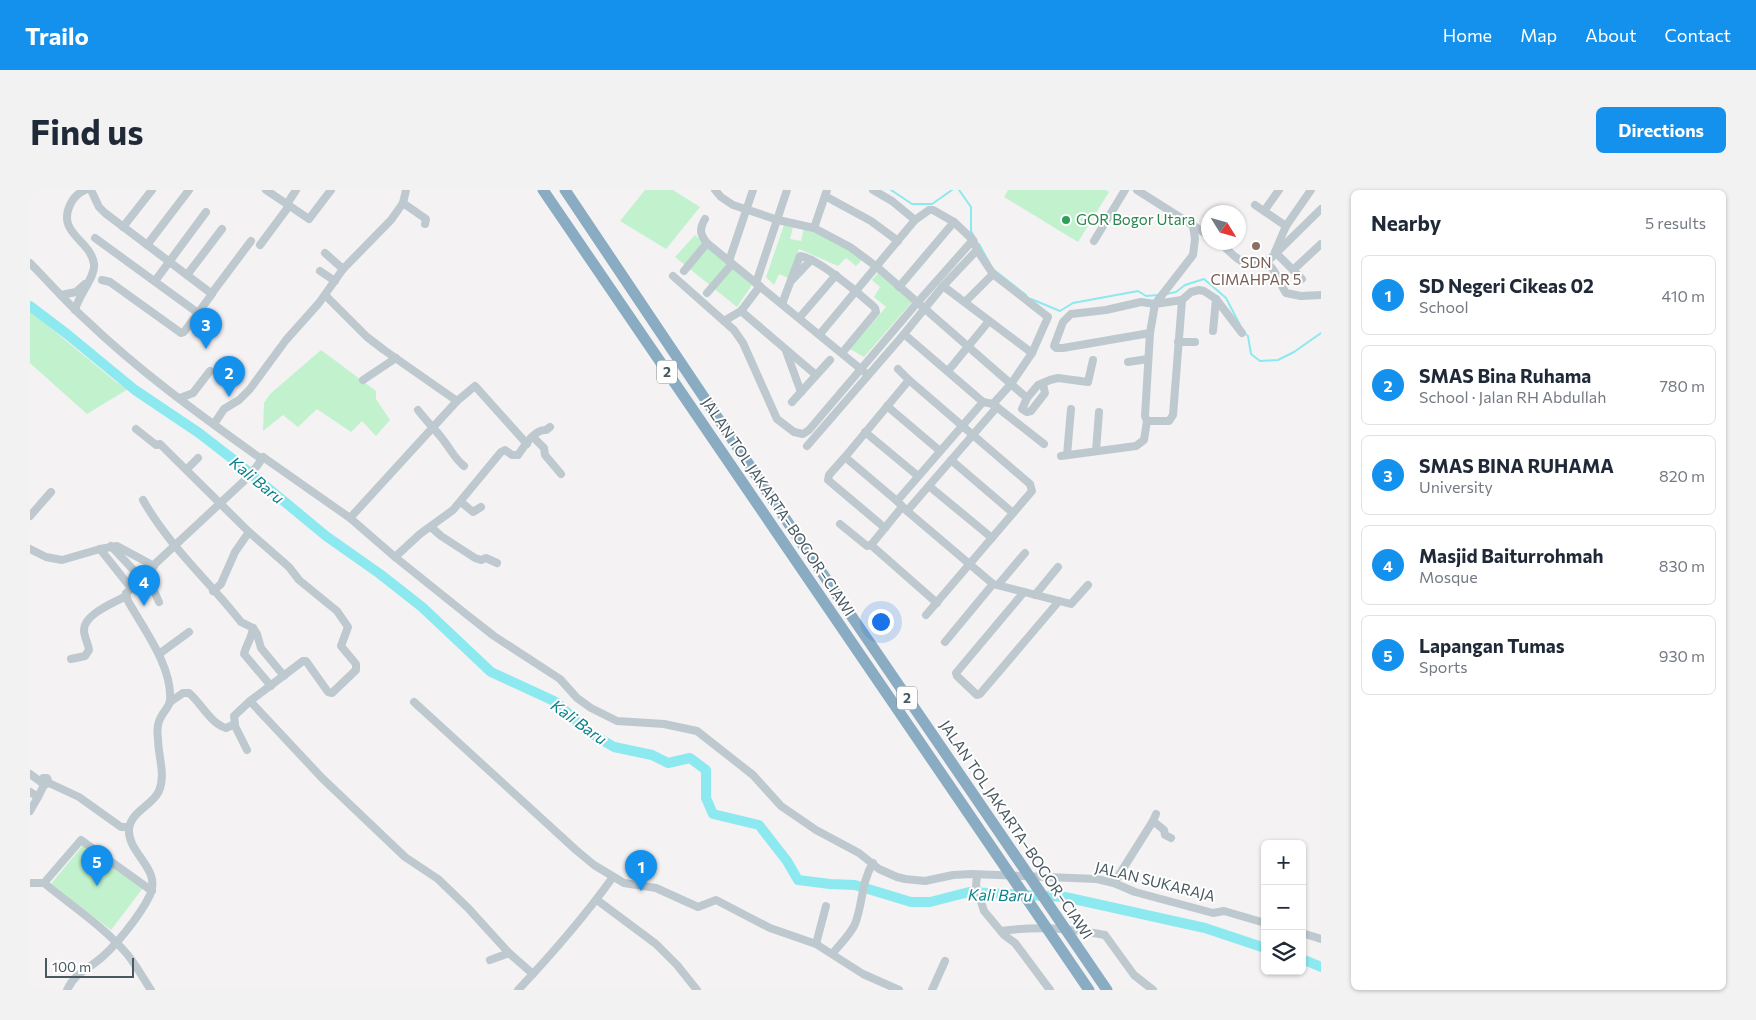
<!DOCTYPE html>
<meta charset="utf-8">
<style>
body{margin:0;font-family:Commissioner,sans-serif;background:#f2f2f3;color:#1f2937}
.controls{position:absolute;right:15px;bottom:15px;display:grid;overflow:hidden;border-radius:8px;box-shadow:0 1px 4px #0004}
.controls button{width:45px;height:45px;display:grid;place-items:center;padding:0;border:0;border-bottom:1px solid #e0e1e3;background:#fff;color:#1f2937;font:25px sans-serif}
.compass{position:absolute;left:1171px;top:15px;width:45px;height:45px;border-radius:50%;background:#fff;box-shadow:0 1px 4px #0004;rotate:127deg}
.scale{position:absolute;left:15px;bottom:12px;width:89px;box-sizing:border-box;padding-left:5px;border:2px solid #495961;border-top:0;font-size:14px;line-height:18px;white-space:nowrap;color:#495961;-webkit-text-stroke:4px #fff;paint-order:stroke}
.you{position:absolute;left:850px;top:431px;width:18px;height:18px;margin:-12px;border:4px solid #fff;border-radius:50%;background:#1a73e8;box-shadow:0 0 0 8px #1a73e833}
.badge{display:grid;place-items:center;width:32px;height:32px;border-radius:50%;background:#1491ec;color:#fff;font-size:16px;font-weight:700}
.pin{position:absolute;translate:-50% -41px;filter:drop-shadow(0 1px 2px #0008)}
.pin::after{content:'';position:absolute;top:26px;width:18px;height:15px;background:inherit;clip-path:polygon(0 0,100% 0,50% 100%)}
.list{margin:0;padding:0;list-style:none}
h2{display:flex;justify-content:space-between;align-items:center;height:65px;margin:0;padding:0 20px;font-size:21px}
h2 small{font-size:16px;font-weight:400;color:#747a83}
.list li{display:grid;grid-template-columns:32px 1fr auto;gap:15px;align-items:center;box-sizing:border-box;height:80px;margin:0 10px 10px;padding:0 10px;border:1px solid #e0e1e3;border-radius:8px}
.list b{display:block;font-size:19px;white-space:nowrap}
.list p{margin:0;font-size:16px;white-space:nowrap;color:#747a83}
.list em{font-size:16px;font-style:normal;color:#747a83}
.icon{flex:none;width:28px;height:28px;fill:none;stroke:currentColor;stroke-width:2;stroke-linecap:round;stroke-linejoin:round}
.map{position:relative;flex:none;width:1291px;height:800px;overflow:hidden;border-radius:8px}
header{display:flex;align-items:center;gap:30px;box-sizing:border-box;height:70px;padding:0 25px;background:#1491ec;color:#fff}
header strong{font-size:24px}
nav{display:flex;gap:28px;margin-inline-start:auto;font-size:18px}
.intro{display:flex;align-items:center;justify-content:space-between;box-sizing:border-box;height:120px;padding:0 30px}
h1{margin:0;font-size:35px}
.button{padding:12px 22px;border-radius:8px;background:#1491ec;color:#fff;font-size:18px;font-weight:700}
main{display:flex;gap:30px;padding:0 30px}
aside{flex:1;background:#fff;border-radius:8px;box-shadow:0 1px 4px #0004}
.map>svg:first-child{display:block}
.green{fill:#c1f2cd}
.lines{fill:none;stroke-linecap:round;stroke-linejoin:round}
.stream{stroke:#8de9f0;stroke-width:2}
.river{stroke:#8de9f0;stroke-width:10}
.minor{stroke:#bdc9cf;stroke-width:8}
.highway{stroke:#89acc2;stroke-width:11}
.leisure-dot{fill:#2e9e5b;stroke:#fff;stroke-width:2}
.education-dot{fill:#8d6e63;stroke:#fff;stroke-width:2}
.labels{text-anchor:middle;stroke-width:4;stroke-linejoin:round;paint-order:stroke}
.shield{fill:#fff;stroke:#808b90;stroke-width:1}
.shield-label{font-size:14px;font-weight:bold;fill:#495961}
.leisure-label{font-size:15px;fill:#27864d;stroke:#fff;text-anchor:start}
.education-label{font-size:15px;fill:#785e54;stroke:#fff}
.street-label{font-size:15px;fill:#495961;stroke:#fff}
.water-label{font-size:16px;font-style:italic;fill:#0a838c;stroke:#fff}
</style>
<header>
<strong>Trailo</strong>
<nav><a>Home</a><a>Map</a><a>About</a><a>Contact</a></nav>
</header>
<div class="intro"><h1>Find us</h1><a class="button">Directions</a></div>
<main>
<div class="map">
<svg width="1291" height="800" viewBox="0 0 1291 800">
<rect width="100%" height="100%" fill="#f4f2f2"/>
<!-- green -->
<g class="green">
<path d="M615,0H643L670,17L636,59L590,31Z"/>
<path d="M978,0H1076L1079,2L1048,52L974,7Z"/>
<path d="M754,35L763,37L760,49L771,51L774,38L787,41L833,69L826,76L816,68L808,76L769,59L758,88L749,84L744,95L736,87Z"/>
<path d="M665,45L722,95L707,117L645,67Z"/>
<path d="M848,83L882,112L834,167L820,159L856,117L844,107L850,97L842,90Z"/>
<path d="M0,121L86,192L98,199L57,224L0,173Z"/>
<path d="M291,160L346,201V209L360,230L346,246L332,231L321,242L287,219L268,237L253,225L233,241L234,213L240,204Z"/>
<path d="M54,654L113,698L81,740L21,694Z"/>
</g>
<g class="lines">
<!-- stream -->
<g class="stream">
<path d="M861,0L882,14H902L922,0"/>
<path d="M929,0L941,17V41L944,46"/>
<path d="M949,54L960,74"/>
<path d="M964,80L996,105"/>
<path d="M1136,104L1146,102L1155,95L1174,89L1196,108L1210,135"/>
<path d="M1001,109L1030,121L1043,113L1108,101L1116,106L1129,105"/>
<path d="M1214,143L1218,146L1221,164L1230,171L1248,170L1264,162L1291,143"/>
</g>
<!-- river -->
<g class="river">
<path d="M0,116L37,144L105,200L169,243L209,274L296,346L350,384L392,417L461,482L526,512L557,541L584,557L622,565L638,573L660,568L676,580V608L683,624L729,635L757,671L768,690L800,694L825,695L881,712H900L939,702L1035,707L1175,738L1235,758"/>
<path d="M1272,769L1291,777"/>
</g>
<!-- minor -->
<g class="minor">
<path d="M61,0L69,17L75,23L182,104L154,142L151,143L80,92L72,90"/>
<path d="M236,0L279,29L301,0"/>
<path d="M685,0L691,7L703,15L748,30L784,38L820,57L847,77L997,208L1008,195L1020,190L1028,188L1058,192L1063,170"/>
<path d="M843,0L862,11L885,30"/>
<path d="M1107,0L1178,45"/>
<path d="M795,6L841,31L868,51"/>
<path d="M373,13L396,29L395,34"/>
<path d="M257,14L266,0"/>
<path d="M1225,15L1256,36"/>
<path d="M1234,21L1249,0"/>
<path d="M675,29C669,39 670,45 677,53L838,185"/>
<path d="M93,37L122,0"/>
<path d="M784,38L797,0"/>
<path d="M65,48L168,123"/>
<path d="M1064,51L1095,0"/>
<path d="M1190,52C1199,61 1208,72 1221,75C1228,76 1234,72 1240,76C1247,82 1250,95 1256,103L1271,106L1291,105"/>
<path d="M117,55L159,0"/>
<path d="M230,55L259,16"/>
<path d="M295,63L313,79"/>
<path d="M699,71L723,0"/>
<path d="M0,73C19,92 36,112 56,130C109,181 170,225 230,268L233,267L320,328L365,367L436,424L464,446L530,489L547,508L561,518L587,531L634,534L667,541L723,585L751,616L786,640L829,663L849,679L867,687L875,689L895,691L923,685L941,684L1067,689L1084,693L1105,702L1183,723L1194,721L1235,733"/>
<path d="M1235,74L1291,19"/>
<path d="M1263,80L1291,54"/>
<path d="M290,81L305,91"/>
<path d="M654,81L677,53"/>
<path d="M157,85L192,39"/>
<path d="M643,86L704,140L713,153L747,229L764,242L773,244L779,240L887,113L943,50"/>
<path d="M1272,89L1245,62L1256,36L1281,0"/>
<path d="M762,90L781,70"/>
<path d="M125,91L176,22"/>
<path d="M726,93L757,0"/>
<path d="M913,96L1002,163"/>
<path d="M869,97L924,32"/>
<path d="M182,103L221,51"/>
<path d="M677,103L702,74"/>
<path d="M31,105L46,102L55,94"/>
<path d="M295,105L337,147L354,160L427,211"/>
<path d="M1152,110L1143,225L1139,231H1117L1115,226L1120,143L1125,114L1163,65L1165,49L1163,36"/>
<path d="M935,112L963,84"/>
<path d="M752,114L770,66C788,68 827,102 842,115L845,118L846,122L812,163"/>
<path d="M45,120C48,106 66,86 64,74C61,50 25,43 41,13C44,7 48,3 55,0"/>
<path d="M711,121L786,185"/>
<path d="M770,127L806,85"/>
<path d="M694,131L711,121L730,96"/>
<path d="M1183,141L1186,109"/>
<path d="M1120,143L1033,158H1026L1024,156L1033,132L1041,124L1076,120L1111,112L1125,114L1152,110L1161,102L1169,100L1174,101L1186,109L1212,143"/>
<path d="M790,144L885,30L899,20H903L924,32L943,50L947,60L963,84L1018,127L1002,163L981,194L963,214L953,212L874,144L913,96L947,60"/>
<path d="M1148,152H1165"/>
<path d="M756,161L771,202"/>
<path d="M1098,172L1118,169"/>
<path d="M868,179L879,190"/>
<path d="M918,181L959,131"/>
<path d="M333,190L366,168"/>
<path d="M150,208L163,203L180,181"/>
<path d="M997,208L992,219L997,222L1001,221L1015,203L1013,194"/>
<path d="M762,212L800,170"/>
<path d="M953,212L867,311L877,321L967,217"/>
<path d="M963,214L1014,254"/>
<path d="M857,216L910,261"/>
<path d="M388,220C396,231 406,240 414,251C421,260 425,269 434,276"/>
<path d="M184,234L194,219L209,210L220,199L256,150L289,113L313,79L361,30L373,13L376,0"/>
<path d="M106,239L126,255L130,254L219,342L259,377L269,390L307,421L318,437L311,456L326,474V480L302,503L298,502L276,471H273L220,511L292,588L375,667L408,689L438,718L479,763"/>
<path d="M835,242L888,286"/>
<path d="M503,247L514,258L515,265L531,284"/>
<path d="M777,256L874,144"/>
<path d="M1066,261L1069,222"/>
<path d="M1037,265L1041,219"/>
<path d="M1031,266L1106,256L1114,250L1117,231"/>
<path d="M815,267L799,285L798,290L855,338"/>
<path d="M921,270L983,323"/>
<path d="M157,279L168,268"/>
<path d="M899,296L962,348"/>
<path d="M113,310C139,356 179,391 211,432L223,438L227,444L231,458L254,486"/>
<path d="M867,311L815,267L879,190L1000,294L1002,301L896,425"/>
<path d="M431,312L443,322L451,317"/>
<path d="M877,321L963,394L1041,414L1058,395"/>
<path d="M0,326L21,302"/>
<path d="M320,328L427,211L445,196L497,254"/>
<path d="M810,334L837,356L841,355L907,413"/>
<path d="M401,337L411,346L445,368L451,370L456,368L467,373"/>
<path d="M841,355L872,317"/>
<path d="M81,356L125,403L129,412"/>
<path d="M0,359L16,367L32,370L70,359L87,356L124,376"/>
<path d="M70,359L101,398"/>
<path d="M365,367L390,344L423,320L471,262L475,260L482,265H488C494,257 504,239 516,240L520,237"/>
<path d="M968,395L995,363"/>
<path d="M183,401L191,394L205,362L219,342"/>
<path d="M994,402L926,483L927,486L947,505L950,504L1029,411"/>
<path d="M1005,405L1028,377"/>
<path d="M223,438C222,448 216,455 214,464L241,496"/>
<path d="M915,452L963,394"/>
<path d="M129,464L159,442"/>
<path d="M41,469L55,466L59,460C58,453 54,447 54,440C54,424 84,413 96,406"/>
<path d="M140,512L153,503H159C171,513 180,533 196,538L205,534L204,526L220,511"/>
<path d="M384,512L546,660L564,675L594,693L626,698L668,717L686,710L740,738L786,754L833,784L869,800"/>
<path d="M204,534L217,560"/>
<path d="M0,584L11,592"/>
<path d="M19,593L14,595L11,592L13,588H17L19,593L49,607L91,637H99"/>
<path d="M0,602L8,607L14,595"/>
<path d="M0,621L8,607"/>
<path d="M1123,631L1134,640L1135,645L1141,648"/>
<path d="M947,685L946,696L954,721L974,745L985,753L1020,800"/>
<path d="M0,693H14L51,650L122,701"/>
<path d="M14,693C42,716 73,736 97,764C106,775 113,788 121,800"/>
<path d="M1084,693L1123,631L1126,624"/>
<path d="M567,710L626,754L647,775L667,800"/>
<path d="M971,741C1008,736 1038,738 1075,745L1104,785L1123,800"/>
<path d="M1272,743L1291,749"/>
<path d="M786,754L796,716"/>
<path d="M803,763C810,754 820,745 825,734C833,714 831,692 843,673"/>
<path d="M460,770L479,763L503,784"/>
<path d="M37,800C45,784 53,782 66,772C84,759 111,724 120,705C132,679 97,663 99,639C101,621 122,616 129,601C136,584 128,566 128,549C127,542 127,534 131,527C134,521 139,517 140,511C143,477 113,438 98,411L96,403L112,390L126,373L214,291L227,276L233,267"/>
<path d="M488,800C522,764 554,727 583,687"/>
<path d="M902,800L915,771"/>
</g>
<!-- highway -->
<g class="highway">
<path d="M513,0L1059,800"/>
<path d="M535,0L773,355L1077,800"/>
</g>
</g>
<!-- markers -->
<circle class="leisure-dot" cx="1036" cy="30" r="5"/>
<circle class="education-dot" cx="1226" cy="56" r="5"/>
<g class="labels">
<!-- shield labels -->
<g class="shield">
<rect x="627" y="170.5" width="20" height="23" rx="4"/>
<rect x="867" y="496.5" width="20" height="23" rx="4"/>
</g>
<g class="shield-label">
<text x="637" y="187">2</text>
<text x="877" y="513">2</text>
</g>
<!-- leisure labels -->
<g class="leisure-label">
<text x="1046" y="35">GOR Bogor Utara</text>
</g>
<!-- education labels -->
<g class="education-label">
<text x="1226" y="78">SDN<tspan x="1226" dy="17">CIMAHPAR 5</tspan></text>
</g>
<!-- street labels -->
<g class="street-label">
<text transform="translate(748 317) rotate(56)" y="5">JALAN TOL JAKARTA–BOGOR–CIAWI</text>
<text transform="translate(986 640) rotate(56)" y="5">JALAN TOL JAKARTA–BOGOR–CIAWI</text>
<text transform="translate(1125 692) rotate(14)" y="5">JALAN SUKARAJA</text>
</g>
<!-- water labels -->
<g class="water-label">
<text transform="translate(227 290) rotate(39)" y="6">Kali Baru</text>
<text transform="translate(549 532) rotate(36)" y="6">Kali Baru</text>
<text transform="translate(970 705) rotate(1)" y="6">Kali Baru</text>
</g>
</g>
</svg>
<div class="controls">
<button>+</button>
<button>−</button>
<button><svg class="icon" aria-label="layers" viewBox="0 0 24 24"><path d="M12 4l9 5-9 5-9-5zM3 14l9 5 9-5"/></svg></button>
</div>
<svg class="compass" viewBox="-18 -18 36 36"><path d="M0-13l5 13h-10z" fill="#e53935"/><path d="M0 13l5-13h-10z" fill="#747a83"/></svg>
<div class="scale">100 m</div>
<div class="you"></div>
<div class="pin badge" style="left:611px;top:701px">1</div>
<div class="pin badge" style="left:199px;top:207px">2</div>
<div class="pin badge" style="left:176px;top:159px">3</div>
<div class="pin badge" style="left:114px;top:416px">4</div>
<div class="pin badge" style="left:67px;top:696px">5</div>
</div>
<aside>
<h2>Nearby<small>5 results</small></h2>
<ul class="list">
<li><span class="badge">1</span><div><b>SD Negeri Cikeas 02</b><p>School</p></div><em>410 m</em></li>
<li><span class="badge">2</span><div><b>SMAS Bina Ruhama</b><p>School · Jalan RH Abdullah</p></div><em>780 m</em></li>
<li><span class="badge">3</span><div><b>SMAS BINA RUHAMA</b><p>University</p></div><em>820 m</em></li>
<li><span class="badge">4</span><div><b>Masjid Baiturrohmah</b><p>Mosque</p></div><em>830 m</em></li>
<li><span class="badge">5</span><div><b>Lapangan Tumas</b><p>Sports</p></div><em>930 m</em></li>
</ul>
</aside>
</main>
